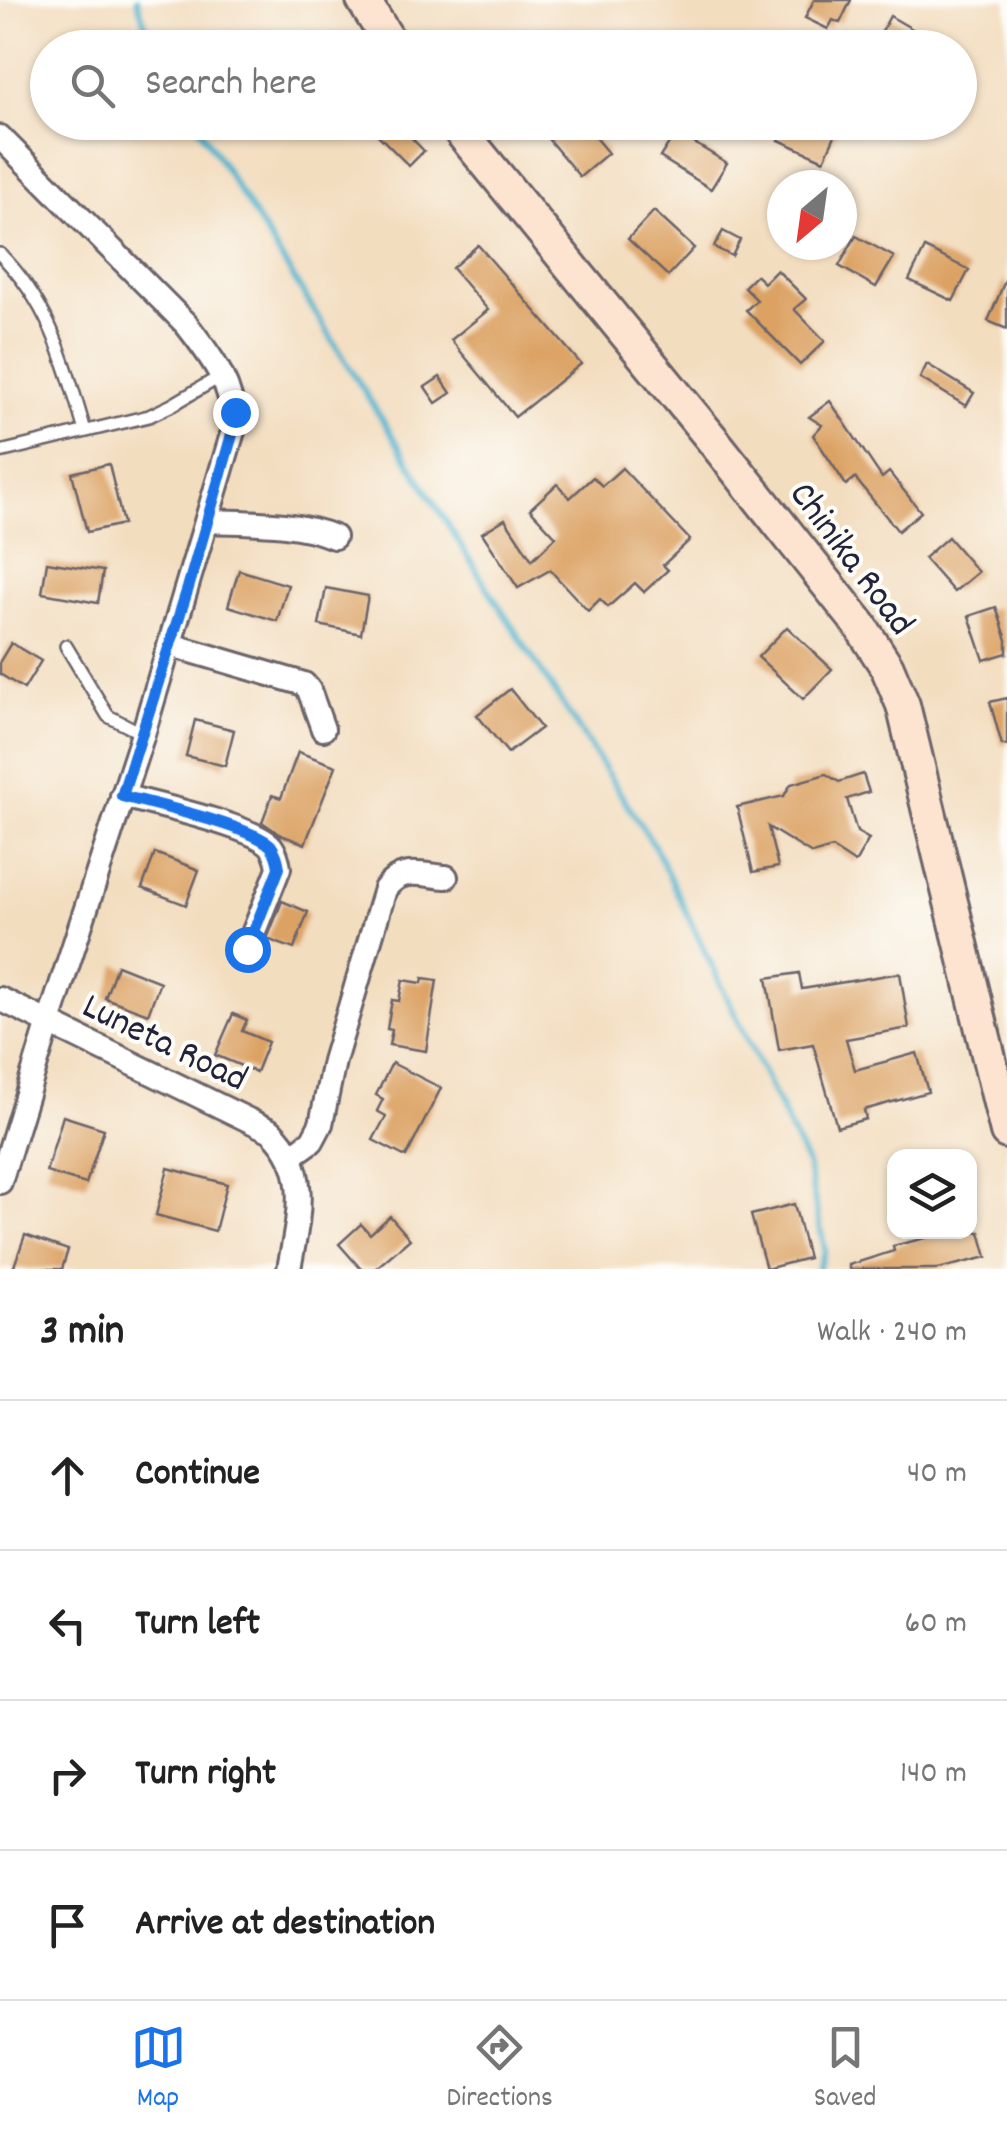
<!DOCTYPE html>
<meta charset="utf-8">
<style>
body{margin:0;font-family:Dekko,sans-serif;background:#f6f6f6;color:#222}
.controls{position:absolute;right:30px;bottom:30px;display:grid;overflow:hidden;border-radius:20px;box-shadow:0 2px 8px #0004}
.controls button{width:90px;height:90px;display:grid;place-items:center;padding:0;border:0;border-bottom:2px solid #e0e0e0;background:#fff;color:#222;font:50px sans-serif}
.compass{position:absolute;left:767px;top:170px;width:90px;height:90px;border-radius:50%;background:#fff;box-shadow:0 2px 8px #0004;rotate:209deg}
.stop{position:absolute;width:30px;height:30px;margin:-22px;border:8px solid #1a73e8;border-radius:50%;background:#fff}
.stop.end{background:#1a73e8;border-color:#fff;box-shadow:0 2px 10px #0008}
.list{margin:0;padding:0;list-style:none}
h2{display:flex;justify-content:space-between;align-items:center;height:130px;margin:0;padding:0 40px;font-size:42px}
h2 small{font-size:32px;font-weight:400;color:#767676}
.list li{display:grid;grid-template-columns:65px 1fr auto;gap:30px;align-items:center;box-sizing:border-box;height:150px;padding:0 40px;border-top:2px solid #e0e0e0}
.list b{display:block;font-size:38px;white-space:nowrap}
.list em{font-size:32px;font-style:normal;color:#767676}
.icon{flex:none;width:55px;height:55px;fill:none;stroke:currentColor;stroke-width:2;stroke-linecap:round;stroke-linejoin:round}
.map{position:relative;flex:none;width:1007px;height:1269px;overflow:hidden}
.search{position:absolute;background:#fff;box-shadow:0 2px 8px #0004;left:30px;right:30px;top:30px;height:110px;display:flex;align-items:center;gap:25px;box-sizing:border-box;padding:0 35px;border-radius:55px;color:#767676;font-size:38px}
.sheet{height:730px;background:#fff}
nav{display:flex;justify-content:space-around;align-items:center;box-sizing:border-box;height:140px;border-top:2px solid #e0e0e0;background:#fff;font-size:28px;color:#767676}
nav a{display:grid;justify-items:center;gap:5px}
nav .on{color:#1a73e8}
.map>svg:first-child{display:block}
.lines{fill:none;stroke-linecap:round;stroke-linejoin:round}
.stream{stroke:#4cb1cb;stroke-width:6}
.building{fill:#dca263}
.lane-casing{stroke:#6b6369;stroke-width:16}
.street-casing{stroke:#6b6369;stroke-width:28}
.secondary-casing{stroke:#6b6369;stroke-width:38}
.lane{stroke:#fff;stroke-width:11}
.street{stroke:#fff;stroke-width:22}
.secondary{stroke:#fde4d0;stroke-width:32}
.route{stroke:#1a73e8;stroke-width:12}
.labels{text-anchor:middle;stroke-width:8;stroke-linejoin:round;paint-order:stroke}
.street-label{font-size:38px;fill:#22223b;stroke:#fdfcf7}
</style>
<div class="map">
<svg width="1007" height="1269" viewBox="0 0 1007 1269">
<rect width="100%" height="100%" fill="#fdfcf7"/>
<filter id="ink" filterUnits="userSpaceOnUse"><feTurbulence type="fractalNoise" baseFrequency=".01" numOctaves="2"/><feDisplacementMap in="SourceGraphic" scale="20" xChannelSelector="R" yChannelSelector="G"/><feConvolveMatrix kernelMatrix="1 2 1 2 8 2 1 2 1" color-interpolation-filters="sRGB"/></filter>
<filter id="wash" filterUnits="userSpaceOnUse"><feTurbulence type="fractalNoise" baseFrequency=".0048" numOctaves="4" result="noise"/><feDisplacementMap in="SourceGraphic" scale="40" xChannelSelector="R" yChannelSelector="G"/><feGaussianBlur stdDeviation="2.25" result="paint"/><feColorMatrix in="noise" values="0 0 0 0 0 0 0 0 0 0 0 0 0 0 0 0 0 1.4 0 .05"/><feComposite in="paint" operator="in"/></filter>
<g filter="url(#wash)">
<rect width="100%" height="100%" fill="#f3ddbf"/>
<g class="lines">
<!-- stream -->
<g class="stream">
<path d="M137,0L153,48"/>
<path d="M196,122L490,592L655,847L807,1164L825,1250L818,1269"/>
</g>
</g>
<g id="blocks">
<!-- building -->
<g class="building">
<path d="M814,0H851L840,23L833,20L828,29L805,18Z"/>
<path d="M890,16L945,48H873Z"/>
<path d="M381,122H396L424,151L409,166L373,130Z"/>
<path d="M534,122H582L608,153L580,177Z"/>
<path d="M787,122H841L824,160L779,140Z"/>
<path d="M676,132L727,163L711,189L660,157Z"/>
<path d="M654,211L694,248L668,276L628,239Z"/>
<path d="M723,231L740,240L732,256L714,247Z"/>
<path d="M856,236L894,257L876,287L839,266Z"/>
<path d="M478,245L581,364L515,417L451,340L488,310L452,268Z"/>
<path d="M925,248L969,270L953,301L909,280Z"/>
<path d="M777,270L806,299L794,309L825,341L800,365L746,310L757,300L744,287L756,275L764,283Z"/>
<path d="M1007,276V329L988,321Z"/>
<path d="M927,364L974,393L966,406L920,378Z"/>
<path d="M440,377L451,393L436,403L425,387Z"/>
<path d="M830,401L882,478L889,472L921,512L898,531L855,478L846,485L813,435L822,425L809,417Z"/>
<path d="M109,464L123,524L87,532L72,473Z"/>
<path d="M622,468L690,540L663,565L668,570L644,592L635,583L608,607L600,599L588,611L550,570L518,588L482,533L505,519L532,560L556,537L530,509L557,484L570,498L593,477L602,486Z"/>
<path d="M948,537L978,572L954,592L924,558Z"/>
<path d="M47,562L103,571L98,603L42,593Z"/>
<path d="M239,570L288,585L277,621L228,606Z"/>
<path d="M326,588L368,596L361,634L319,625Z"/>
<path d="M996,607L1007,640V653L984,660L969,616Z"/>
<path d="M787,627L832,669L803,699L758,657Z"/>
<path d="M11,643L41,661L24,689L0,674V661Z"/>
<path d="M510,689L541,728L508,753L477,715Z"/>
<path d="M1007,698V745H1002L990,702Z"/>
<path d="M195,720L234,730L225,766L186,756Z"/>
<path d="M298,752L336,766L305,844L281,835L262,822L272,795L281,798Z"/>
<path d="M826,774L839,782L863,774L869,792L847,799L857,832L869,839L855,863L832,848L812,854L768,827L778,867L753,872L737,807L784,796L791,784Z"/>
<path d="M155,853L199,870L186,905L142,888Z"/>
<path d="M282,901L308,912L294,949L267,939Z"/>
<path d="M117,965L160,982L148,1014L105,998Z"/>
<path d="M799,973L802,989L900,973L909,1028L846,1039L855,1070L917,1053L928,1092L864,1110L866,1119L837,1127L813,1044L779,1050L767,978Z"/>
<path d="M423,978L437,980L426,1051L389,1045L392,1030L387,1029L392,1000L399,1001L403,980L422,983Z"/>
<path d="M233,1014L247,1020L242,1031L268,1042L256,1072L215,1055Z"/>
<path d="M392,1063L441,1088L406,1157L373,1140L386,1116L377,1111L383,1099L376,1095Z"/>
<path d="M63,1116L104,1129L86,1184L46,1172Z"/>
<path d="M168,1168L227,1184L215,1231L156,1215Z"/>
<path d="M794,1204L808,1258L766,1269L751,1215Z"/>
<path d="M390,1216L410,1239L375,1269H361L339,1244L361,1224L370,1234Z"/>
<path d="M950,1232H980L987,1257L938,1269H849V1265L894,1251L893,1246Z"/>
<path d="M25,1235L68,1250L62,1269H13Z"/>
</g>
</g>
</g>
<g filter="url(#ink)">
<use href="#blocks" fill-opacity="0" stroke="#6b6369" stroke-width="2.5"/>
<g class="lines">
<!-- lane casing -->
<g class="lane-casing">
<g id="lane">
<path d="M0,254C51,305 65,364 85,431"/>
<path d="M0,452L149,416L172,405L221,376"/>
<path d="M66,646L108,716L143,734"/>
</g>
</g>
<!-- street casing -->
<g class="street-casing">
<g id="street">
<path d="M0,137L186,324C211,356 237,389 233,431L143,734L49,1022L0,1182"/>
<path d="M208,521C249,523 295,521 334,537"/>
<path d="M171,645L304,684L309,690L323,729"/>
<path d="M122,796C153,804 253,826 271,846C276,853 278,860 279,868L247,949"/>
<path d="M0,999L271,1131C312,1170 298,1219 289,1269"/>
<path d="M291,1156L312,1141L321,1124L334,1061L385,889C402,866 421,875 446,877"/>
</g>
</g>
<!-- secondary casing -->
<g class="secondary-casing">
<g id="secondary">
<path d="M363,0L393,48"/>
<path d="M453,122L712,439L860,625L887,667L903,705L1007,1132"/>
</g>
</g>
<!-- lane -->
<use href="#lane" class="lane"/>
<!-- street -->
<use href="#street" class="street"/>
<!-- secondary -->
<use href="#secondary" class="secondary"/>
</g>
</g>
<g class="lines" filter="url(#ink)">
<!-- route -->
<path class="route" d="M235,412L233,431L188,588L122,796C152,804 253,827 271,846C276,853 278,860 279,868L247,949"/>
</g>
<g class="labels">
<!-- street labels -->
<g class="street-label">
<text transform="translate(854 557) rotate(53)" y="13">Chinika Road</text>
<text transform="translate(166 1040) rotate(26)" y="13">Luneta Road</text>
</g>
</g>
</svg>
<div class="controls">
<button><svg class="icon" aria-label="layers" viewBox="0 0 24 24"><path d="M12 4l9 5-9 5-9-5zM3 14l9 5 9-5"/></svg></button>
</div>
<svg class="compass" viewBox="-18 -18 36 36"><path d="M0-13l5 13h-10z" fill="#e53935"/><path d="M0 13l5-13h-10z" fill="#767676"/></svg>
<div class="stop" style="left:247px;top:949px"></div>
<div class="stop end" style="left:235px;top:412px"></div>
<div class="search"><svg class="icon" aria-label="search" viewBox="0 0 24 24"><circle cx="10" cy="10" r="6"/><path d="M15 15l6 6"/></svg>Search here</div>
</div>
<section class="sheet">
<h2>3 min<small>Walk · 240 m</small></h2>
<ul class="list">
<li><svg class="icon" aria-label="ahead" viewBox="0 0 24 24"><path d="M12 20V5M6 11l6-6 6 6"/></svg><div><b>Continue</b></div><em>40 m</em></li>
<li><svg class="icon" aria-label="left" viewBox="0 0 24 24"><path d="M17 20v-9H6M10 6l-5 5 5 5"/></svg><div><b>Turn left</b></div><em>60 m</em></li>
<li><svg class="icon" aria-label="right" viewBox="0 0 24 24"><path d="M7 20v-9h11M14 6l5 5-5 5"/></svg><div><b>Turn right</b></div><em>140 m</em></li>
<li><svg class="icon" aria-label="arrive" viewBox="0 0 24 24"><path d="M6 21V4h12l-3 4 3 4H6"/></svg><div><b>Arrive at destination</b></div></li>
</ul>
</section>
<nav>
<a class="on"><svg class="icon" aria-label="map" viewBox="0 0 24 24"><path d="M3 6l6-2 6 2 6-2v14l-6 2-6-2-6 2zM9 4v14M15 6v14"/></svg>Map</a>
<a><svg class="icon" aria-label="directions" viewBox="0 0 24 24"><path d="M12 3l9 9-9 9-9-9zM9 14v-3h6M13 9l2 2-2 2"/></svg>Directions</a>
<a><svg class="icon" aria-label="saved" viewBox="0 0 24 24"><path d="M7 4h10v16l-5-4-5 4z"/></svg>Saved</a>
</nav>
